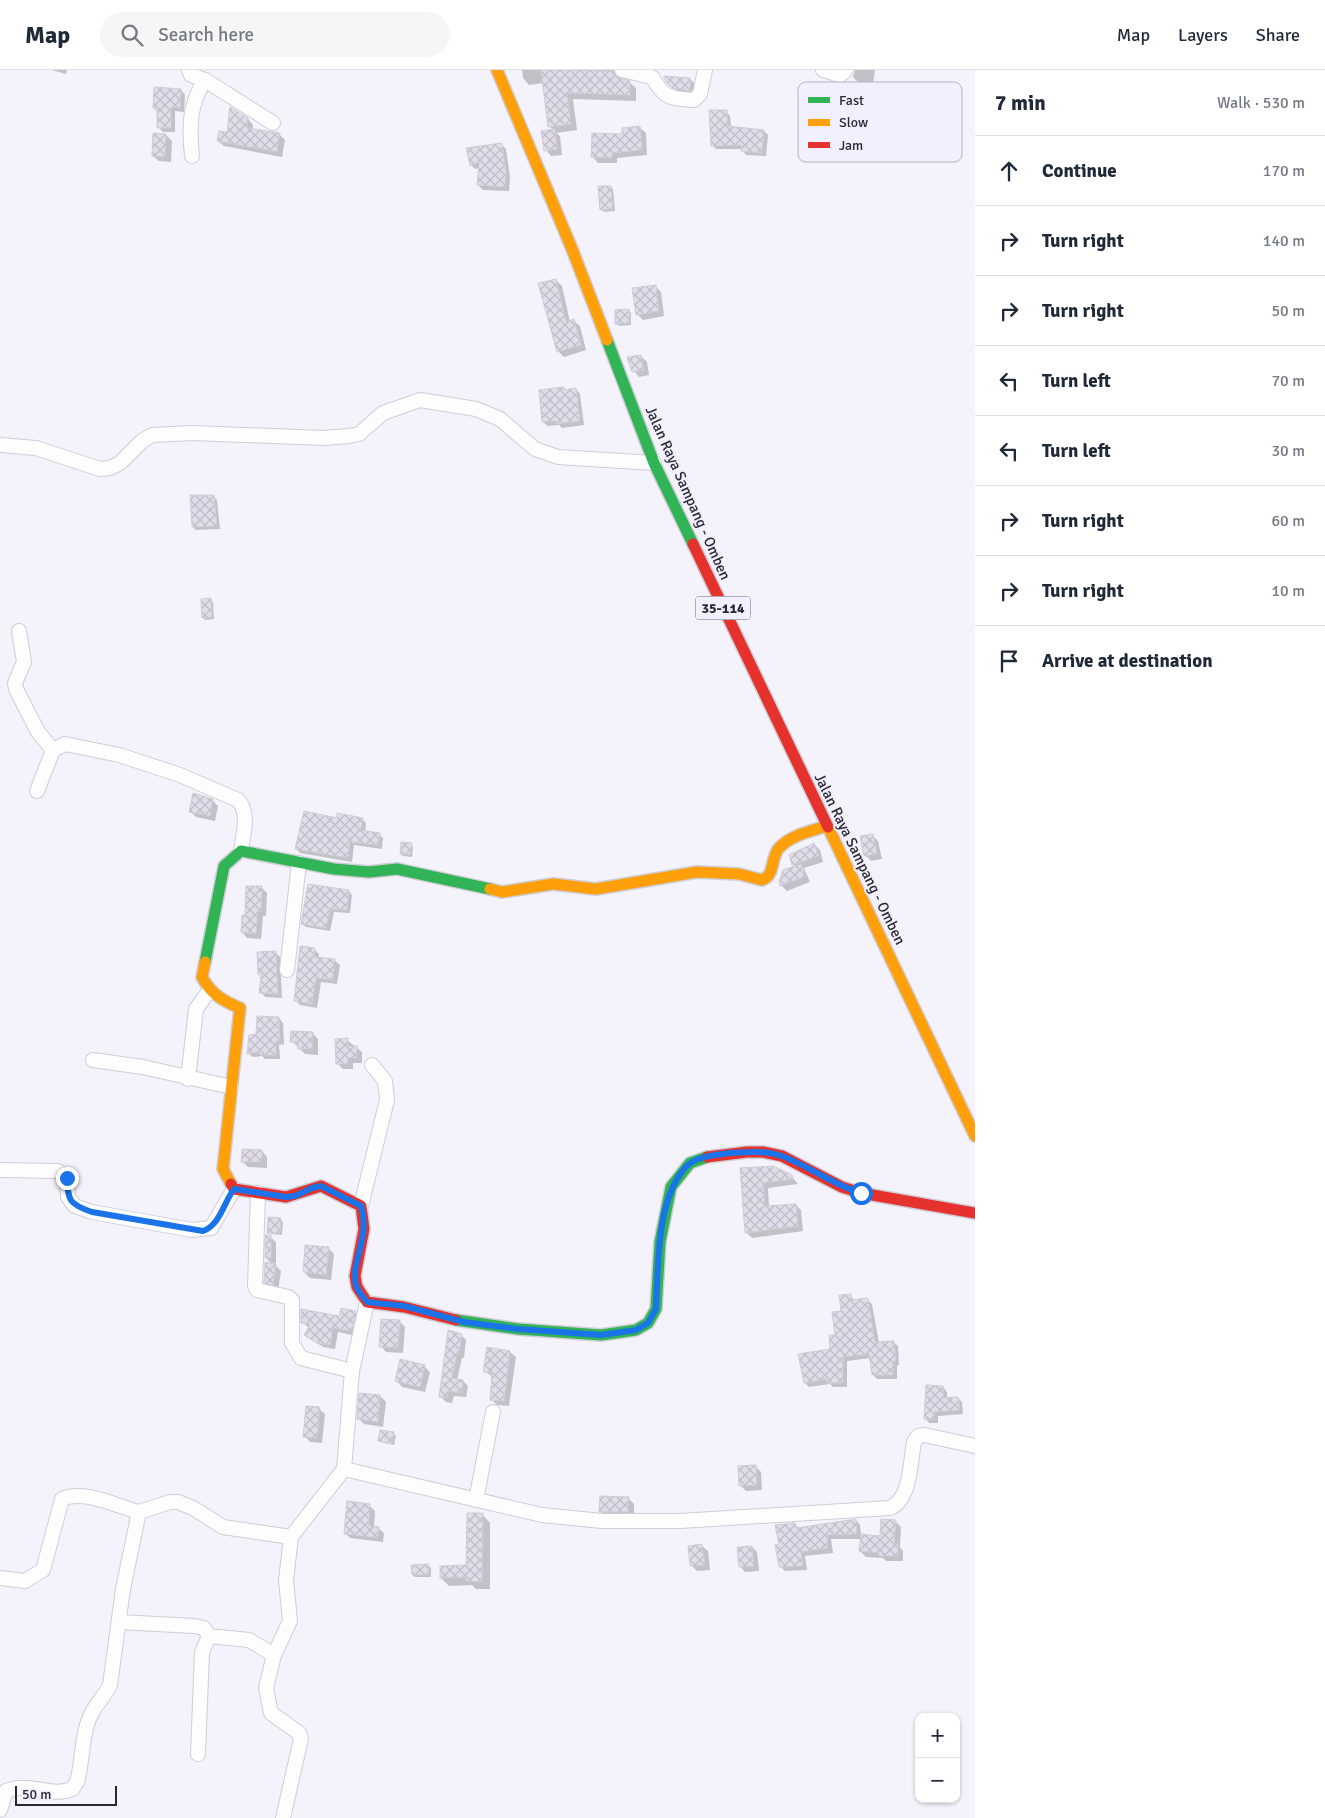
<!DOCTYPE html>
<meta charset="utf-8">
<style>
body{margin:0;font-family:Signika,sans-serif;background:#f6f6f7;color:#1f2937}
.controls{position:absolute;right:15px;bottom:15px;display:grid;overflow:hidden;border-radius:10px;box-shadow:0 1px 4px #0004}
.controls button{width:45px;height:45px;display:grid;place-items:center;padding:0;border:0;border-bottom:1px solid #e0e1e3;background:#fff;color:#1f2937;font:25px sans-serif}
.scale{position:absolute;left:15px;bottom:12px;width:102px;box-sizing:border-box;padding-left:5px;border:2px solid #2a2832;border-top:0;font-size:14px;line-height:18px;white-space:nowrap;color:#2a2832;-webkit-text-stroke:4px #f2effe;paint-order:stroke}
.stop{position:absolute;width:15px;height:15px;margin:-11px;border:4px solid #1a73e8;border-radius:50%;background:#fff}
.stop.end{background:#1a73e8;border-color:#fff;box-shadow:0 1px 5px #0008}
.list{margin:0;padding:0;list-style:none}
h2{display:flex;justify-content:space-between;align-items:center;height:65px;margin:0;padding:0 20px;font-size:21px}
h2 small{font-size:16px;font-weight:400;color:#747a83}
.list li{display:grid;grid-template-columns:32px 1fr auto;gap:15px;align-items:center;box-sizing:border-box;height:70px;padding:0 20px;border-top:1px solid #e0e1e3}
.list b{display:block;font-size:19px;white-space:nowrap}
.list em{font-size:16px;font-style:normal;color:#747a83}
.icon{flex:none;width:28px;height:28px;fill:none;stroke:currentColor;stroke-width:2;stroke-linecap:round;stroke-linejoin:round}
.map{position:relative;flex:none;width:975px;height:1748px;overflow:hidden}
header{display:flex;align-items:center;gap:30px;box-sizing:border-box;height:70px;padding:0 25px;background:#fff;border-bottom:1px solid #e0e1e3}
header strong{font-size:24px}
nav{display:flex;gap:28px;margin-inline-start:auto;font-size:18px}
.search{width:350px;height:45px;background:#f6f6f7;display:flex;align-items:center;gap:12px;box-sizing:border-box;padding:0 18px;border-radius:28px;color:#747a83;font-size:19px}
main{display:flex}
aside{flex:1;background:#fff}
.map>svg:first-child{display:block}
.shadow{fill:#0003}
.building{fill:url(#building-cross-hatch);stroke:#ceccd4}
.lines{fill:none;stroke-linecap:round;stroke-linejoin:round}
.street-casing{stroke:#cfcdd6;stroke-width:16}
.fast-casing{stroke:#cfcdd6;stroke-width:14}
.slow-casing{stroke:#cfcdd6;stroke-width:14}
.jam-casing{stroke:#cfcdd6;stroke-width:14}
.street{stroke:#fdfdfe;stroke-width:14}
.fast{stroke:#30b455;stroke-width:11}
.slow{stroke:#ff9f0a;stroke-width:11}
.jam{stroke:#e5322d;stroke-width:11}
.route{stroke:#1a73e8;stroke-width:6}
.labels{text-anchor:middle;stroke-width:4;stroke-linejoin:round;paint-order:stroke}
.shield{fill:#f2effe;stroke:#66646f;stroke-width:1}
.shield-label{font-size:14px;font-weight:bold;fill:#2a2832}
.street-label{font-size:15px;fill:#2a2832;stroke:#f2effe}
.key{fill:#f2effe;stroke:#b6b3c1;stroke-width:1}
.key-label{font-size:14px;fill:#2a2832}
</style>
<header>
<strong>Map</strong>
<div class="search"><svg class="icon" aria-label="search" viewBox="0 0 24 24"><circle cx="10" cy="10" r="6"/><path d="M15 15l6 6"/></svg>Search here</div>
<nav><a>Map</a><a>Layers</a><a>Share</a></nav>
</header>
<main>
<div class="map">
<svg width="975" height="1748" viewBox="0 0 975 1748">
<defs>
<pattern id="building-cross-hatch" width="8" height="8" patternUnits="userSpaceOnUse" patternTransform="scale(1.25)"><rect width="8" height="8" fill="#e0dcea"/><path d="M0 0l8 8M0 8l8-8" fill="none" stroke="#c0bdc9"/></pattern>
</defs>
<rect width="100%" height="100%" fill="#f4f2fa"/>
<!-- shadow -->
<g class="shadow">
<path d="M52,0H67L66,4Z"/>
<path d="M522,0H624L619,5L621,9L629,12L636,18V31L573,29L577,60L556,63L560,66L562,85L551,86L546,80L553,60L549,56L544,13L529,15L523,8Z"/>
<path d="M855,0H875L873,13L858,12L853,7Z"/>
<path d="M665,8L690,9L696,15L695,26L679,23Z"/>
<path d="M181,20L185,25L184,42L175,41V62H163L158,57V42L154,38Z"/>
<path d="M726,42L730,46L731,57L764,61L768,65L766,86L746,85L742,79H716L712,75Z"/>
<path d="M248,49L253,55V60L279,64L285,70L282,87L224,76L218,71Z"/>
<path d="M640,58L646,63L647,85L617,88V93H598L593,87L624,65Z"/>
<path d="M166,65L172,71L171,92L159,91L153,86Z"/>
<path d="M501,74L506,79L510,107L509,121L483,120L478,115L480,98L475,99L471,95Z"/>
<path d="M611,117L613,119L615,141L604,142L601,139Z"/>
<path d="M556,210L562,216L570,252L574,251L580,256L586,280L564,287L558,281Z"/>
<path d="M655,216L661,222L664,246L643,250L637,244Z"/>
<path d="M628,241L631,243V255L619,256L616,253Z"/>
<path d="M641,286L647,292L649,305L639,307L634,301Z"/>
<path d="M563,318L566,321L576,319L580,324L584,355L562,358L559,355L548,356L543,352Z"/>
<path d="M213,426L217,430L220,459L196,460L193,457Z"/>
<path d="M210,529L213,532L214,549L205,550L203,547Z"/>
<path d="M212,730L218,736L215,751L196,747L191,742Z"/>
<path d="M338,749H362L366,753L365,762L379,764L383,768L382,779L354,775L352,792L300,783L296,779Z"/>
<path d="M872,765L878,771L882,789L871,791L865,785Z"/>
<path d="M814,774L820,780L823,792L804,798L810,812L787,821L781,815L796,797L793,794Z"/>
<path d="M411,775L413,777L412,787L403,786L401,784Z"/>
<path d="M262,818L267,823L266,846H263L261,869L247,868L242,862L246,846Z"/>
<path d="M348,821L352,825L350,843L334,842L330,861L306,857L302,854Z"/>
<path d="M314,879L319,884L318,889L335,891L340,895L337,914L321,912L317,938L300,935L296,931Z"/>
<path d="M276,883L280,887L282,928L265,927L261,922L262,907L259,904Z"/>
<path d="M279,948L283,953L284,975L279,974L280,989H265L262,986L253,987L248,983L257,965Z"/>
<path d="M312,963L318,969V985L305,984L292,971Z"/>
<path d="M347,970L362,982V993H353V999H343L337,993Z"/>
<path d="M262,1081L267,1087V1098L248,1097L242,1091Z"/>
<path d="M742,1100L791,1106L798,1114L768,1118L769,1137L796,1135L801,1140L803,1161L752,1168L746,1162Z"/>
<path d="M280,1149L283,1152L282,1165L271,1164L268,1162Z"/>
<path d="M270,1167L276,1172V1193H273L281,1201L278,1220L271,1218L265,1212L273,1195L266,1188Z"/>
<path d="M328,1178L334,1184L331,1210L310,1208L304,1202Z"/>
<path d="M850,1225L855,1231L867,1230L872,1234L879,1273L893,1272L898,1276L899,1295H897V1309H877L873,1305L871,1288L847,1291V1317H833L830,1314L809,1317L805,1313L800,1285L832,1280L842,1242Z"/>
<path d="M355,1242L360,1247L356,1266L338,1262L335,1279L323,1277L305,1265L309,1258L302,1252L340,1247Z"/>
<path d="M399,1251L405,1257L403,1283L386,1282L381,1276Z"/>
<path d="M461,1265L466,1270L464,1288H462L457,1310L463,1311L468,1316L466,1327L454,1326L452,1333L446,1332L441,1327Z"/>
<path d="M510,1282L516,1287L509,1336L497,1335L491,1329L493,1307L484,1301Z"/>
<path d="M424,1296L430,1302L425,1322L402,1317L397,1311Z"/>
<path d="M943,1317L947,1322V1329L958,1328L962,1332L963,1344L938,1346V1353H929L925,1348Z"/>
<path d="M360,1324L380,1326L386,1332L383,1357L364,1354L358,1348Z"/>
<path d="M319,1339L325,1344L322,1373L310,1372L305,1366Z"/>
<path d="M393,1363L396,1366L394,1375L379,1371Z"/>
<path d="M755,1396L761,1402L762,1420L746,1421L740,1415Z"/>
<path d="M629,1429L634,1434V1447H606L600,1441Z"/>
<path d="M370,1436L375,1441L374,1458H378L384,1463L383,1472L350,1468L345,1463Z"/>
<path d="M482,1444L490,1453V1519H476L472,1515L449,1516L441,1508L468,1496Z"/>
<path d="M856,1450L860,1455L861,1465L881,1467L895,1451L901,1457L900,1477L903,1481V1491H886L883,1488L866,1487L860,1481L862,1469H831L833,1483L805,1486L807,1500L785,1501L780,1496L781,1475L794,1454L799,1458Z"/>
<path d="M702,1476L708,1481L710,1500L697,1501L692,1496Z"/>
<path d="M752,1477L757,1482L759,1501L745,1502L740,1496Z"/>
<path d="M428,1495L431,1498V1507H415L413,1505Z"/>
</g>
<!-- building -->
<g class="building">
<path d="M541,0L614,1L616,7L630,11V25L567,23L571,54L548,57Z"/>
<path d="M664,6L690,8V21L672,18L664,9Z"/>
<path d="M154,17L181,19L180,38L171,37V58H157V39L153,38Z"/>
<path d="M230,37L248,48L247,58L280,63L277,82L217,71L219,61L227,62Z"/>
<path d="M709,40H727L728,56L764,60L762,83L741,81V75L711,76Z"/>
<path d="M640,56L642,80L612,83V88L591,87L592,63L622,64V58Z"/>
<path d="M555,59L557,79L544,81L541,61Z"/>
<path d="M153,63L166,64L165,87L152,86Z"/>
<path d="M502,73L506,102L505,117L477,115L479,93L470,95L466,78Z"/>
<path d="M598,116H611L613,139L600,140Z"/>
<path d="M556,209L566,252L574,249L581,275L557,282L538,213Z"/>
<path d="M656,215L659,241L636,245L632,218Z"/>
<path d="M629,239L630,253L615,254V240Z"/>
<path d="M641,285L644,300L632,302L627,287Z"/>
<path d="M564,317V320L576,318L580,351L556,354V351L542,352L539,320Z"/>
<path d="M190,425H214L217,456L192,457Z"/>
<path d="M211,528L212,547L202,548L201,529Z"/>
<path d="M193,723L213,729L210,746L189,742Z"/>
<path d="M304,741L337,748V743L363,748L361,760L380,763L378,775L350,772L348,788L295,779Z"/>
<path d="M873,764L877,784L864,786L860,766Z"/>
<path d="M401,772L412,773L410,785L400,784Z"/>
<path d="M814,773L819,786L792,795L789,785Z"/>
<path d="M801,794L806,806L780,816L779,812L783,800Z"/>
<path d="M308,814L349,820L347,840L330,839L326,858L301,854Z"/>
<path d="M246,816H262L261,841H258L256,864L241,862L242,845H245Z"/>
<path d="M300,876L315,878L314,887L335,889L333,910L316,908L312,934L294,931Z"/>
<path d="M276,881L278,924L259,923L261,904L258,905L257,882Z"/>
<path d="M257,946L279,947L280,971H276V985H260L259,982L247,984L249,965L256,964Z"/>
<path d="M291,961L313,962L312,979H298V972H290Z"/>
<path d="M348,968V976H357V988H348V994H336L335,969Z"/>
<path d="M242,1079L262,1080V1092H241Z"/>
<path d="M773,1096L792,1105L793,1109L763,1113L765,1136L796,1134L798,1156L745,1163L740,1098Z"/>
<path d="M268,1147L281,1148L280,1163H267Z"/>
<rect x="265" y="1165" width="6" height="23"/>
<path d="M305,1175L329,1177L326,1205L303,1202Z"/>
<path d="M265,1192L276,1194L273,1215L264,1213Z"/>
<path d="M851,1224L852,1230L868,1228L875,1272L894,1271L896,1291H893V1305H872L869,1284L843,1287V1313H827V1309L804,1313L798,1284L830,1279L829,1265H835L832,1242L841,1241L839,1225Z"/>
<path d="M341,1238L356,1241L352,1261L333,1258L330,1275L317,1273L304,1265L310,1254L301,1253V1239L339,1246Z"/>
<path d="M381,1249L400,1250L398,1278L379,1277Z"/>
<path d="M448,1260L462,1264L459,1284L457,1283L452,1308L463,1310L462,1323L449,1321L447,1328L439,1327Z"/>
<path d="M487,1277L510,1281L504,1331L490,1330L492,1303L483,1302Z"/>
<path d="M400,1289L425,1295L420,1317L395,1311Z"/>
<path d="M926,1315L943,1316V1328L958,1327L960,1340L935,1342L934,1349H924Z"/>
<path d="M359,1323L380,1325L378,1352L357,1349Z"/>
<path d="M306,1336L320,1337L317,1368L303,1367Z"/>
<path d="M380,1360L394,1362L392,1374L378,1371Z"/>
<path d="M756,1395L757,1415L739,1416L738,1396Z"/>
<path d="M600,1426L629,1427L628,1442H599Z"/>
<path d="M347,1431L370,1434L369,1456L379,1457L378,1468L344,1464Z"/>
<path d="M467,1443H483L482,1512L466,1511V1507L440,1508V1496L466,1495Z"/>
<path d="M856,1449L857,1464L827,1465L828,1478L801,1482L803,1496L779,1497L775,1475L779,1474L775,1455L795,1453L796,1458Z"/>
<path d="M881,1449L896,1450L894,1474H898V1486H879V1483L859,1481L861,1464L880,1466Z"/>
<path d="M702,1474L705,1495L690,1496L688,1476Z"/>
<path d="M752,1476L754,1496L739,1497L737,1477Z"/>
<path d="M429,1494V1505H412L411,1495Z"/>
</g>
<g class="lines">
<!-- street casing -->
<g class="street-casing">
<g id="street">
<path d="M189,0L191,5L205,10L273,53"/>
<path d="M622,0L652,7C665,29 669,28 694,30L700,24L705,0"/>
<path d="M823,0L840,5L846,0"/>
<path d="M192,86C189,57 189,35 205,10"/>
<path d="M0,375L36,378L100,399L110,398L120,393L142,371L152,365L193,363L323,368L349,366L359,364L383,343L420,330L476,339L500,349L535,379L558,387L654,393"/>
<path d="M19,561L24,592L15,613L16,619L38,662L53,680"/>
<path d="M37,721L53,680L65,674L119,685L180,705L238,730C250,743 243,764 241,781"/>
<path d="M287,900L299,793"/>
<path d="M93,990L143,997L231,1017"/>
<path d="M188,1009L196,939L209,921"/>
<path d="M0,1100L58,1101L67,1108L68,1127L75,1136L92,1142L192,1160L211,1158L234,1119"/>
<path d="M258,1123L255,1216L257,1220L288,1227L292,1230V1273L301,1288L352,1301"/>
<path d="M361,1136L387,1030L385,1011L372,995"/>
<path d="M344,1399L352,1301L367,1232"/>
<path d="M476,1430L493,1342"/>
<path d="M0,1508L25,1511L43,1500L62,1429C84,1419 116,1436 139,1442"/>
<path d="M119,1552L194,1556L204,1558L209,1566"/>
<path d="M198,1684L202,1582L209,1566L249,1570L274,1585"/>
<path d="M0,1740L6,1721C29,1711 50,1728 72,1719L77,1712C83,1691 81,1669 89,1649C94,1635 104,1628 110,1615L123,1519L139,1442L170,1432H178L193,1438L223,1457L291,1467L344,1399L542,1445L602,1451H680L890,1438C911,1429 910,1393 914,1372L918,1366L924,1365L975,1376"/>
<path d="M283,1748L301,1669L299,1663L271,1643L266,1618L274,1585L290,1551L286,1510L291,1467"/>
</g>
</g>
<!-- fast casing -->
<g class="fast-casing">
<g id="fast">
<path d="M607,270L654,393L693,474"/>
<path d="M205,892L224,796L241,781L334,799L369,802L397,799L490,819"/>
<path d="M456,1250L518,1259L601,1265L636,1260L648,1253L656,1239L660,1172L671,1117L690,1093L707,1087"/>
</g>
</g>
<!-- slow casing -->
<g class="slow-casing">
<g id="slow">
<path d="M497,0L572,179L607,270"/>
<path d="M828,757L975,1066"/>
<path d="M490,819L502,822L553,814L596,819L697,802L739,804L762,810C776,805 770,786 780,777C792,765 811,761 827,756"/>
<path d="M205,892L202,907C211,924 223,931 240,938L223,1099L231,1114"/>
</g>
</g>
<!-- jam casing -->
<g class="jam-casing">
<g id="jam">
<path d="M693,474L828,757"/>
<path d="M707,1087L747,1082H763L782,1086L842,1117L861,1123L975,1143"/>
<path d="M231,1114L234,1119L286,1127L321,1116L361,1136L364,1159L355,1206L357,1217L367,1232L404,1237L456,1250"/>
</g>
</g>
<!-- street -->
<use href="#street" class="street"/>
<!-- fast -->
<use href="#fast" class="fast"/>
<!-- slow -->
<use href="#slow" class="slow"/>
<!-- jam -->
<use href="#jam" class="jam"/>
</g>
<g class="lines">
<!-- route -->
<path class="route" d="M67,1108C68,1131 69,1134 92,1142L203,1161C220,1155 224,1132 234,1119L286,1127L295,1126L312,1118L321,1116L361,1136C371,1168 350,1192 356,1215C358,1222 363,1226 367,1232L404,1236L464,1252L518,1259L601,1265L636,1260L648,1253L656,1239C658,1198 656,1123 689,1094C699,1086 716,1085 729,1083C747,1082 765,1080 782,1086C809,1096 833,1115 861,1123"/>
</g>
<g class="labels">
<!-- shield labels -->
<rect class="shield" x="695.5" y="526.5" width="55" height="23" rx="4"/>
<g class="shield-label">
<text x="723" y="543">35-114</text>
</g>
<!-- street labels -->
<g class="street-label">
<text transform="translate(688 423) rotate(66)" y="5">Jalan Raya Sampang - Omben</text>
<text transform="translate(860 789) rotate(64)" y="5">Jalan Raya Sampang - Omben</text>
</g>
</g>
<!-- legend -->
<rect x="798" y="12" width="164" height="80" rx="8" class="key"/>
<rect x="808" y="27" width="22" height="6" fill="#30b455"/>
<rect x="808" y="49" width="22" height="7" fill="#ff9f0a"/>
<rect x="808" y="72" width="22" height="6" fill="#e5322d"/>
<g class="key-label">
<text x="839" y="35">Fast</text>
<text x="839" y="57">Slow</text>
<text x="839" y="80">Jam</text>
</g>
</svg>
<div class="controls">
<button>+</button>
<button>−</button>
</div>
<div class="scale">50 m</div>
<div class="stop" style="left:861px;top:1123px"></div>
<div class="stop end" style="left:67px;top:1108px"></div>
</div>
<aside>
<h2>7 min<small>Walk · 530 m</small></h2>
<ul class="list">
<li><svg class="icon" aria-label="ahead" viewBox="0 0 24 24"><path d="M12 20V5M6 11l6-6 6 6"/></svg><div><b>Continue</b></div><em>170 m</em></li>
<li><svg class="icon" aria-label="right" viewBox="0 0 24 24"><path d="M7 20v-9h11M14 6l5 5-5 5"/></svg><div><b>Turn right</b></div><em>140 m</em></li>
<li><svg class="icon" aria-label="right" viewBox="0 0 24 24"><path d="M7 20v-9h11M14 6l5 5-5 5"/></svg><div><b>Turn right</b></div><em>50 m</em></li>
<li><svg class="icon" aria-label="left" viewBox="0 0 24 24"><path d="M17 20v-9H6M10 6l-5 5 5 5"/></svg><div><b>Turn left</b></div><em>70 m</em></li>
<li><svg class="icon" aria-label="left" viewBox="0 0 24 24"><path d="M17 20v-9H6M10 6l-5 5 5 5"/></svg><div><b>Turn left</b></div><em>30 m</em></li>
<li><svg class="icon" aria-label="right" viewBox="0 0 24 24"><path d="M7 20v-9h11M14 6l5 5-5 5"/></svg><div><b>Turn right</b></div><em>60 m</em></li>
<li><svg class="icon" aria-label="right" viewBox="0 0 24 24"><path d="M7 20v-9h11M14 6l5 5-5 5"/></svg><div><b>Turn right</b></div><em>10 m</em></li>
<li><svg class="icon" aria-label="arrive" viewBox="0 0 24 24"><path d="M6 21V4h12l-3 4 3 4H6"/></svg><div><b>Arrive at destination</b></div></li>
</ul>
</aside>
</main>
